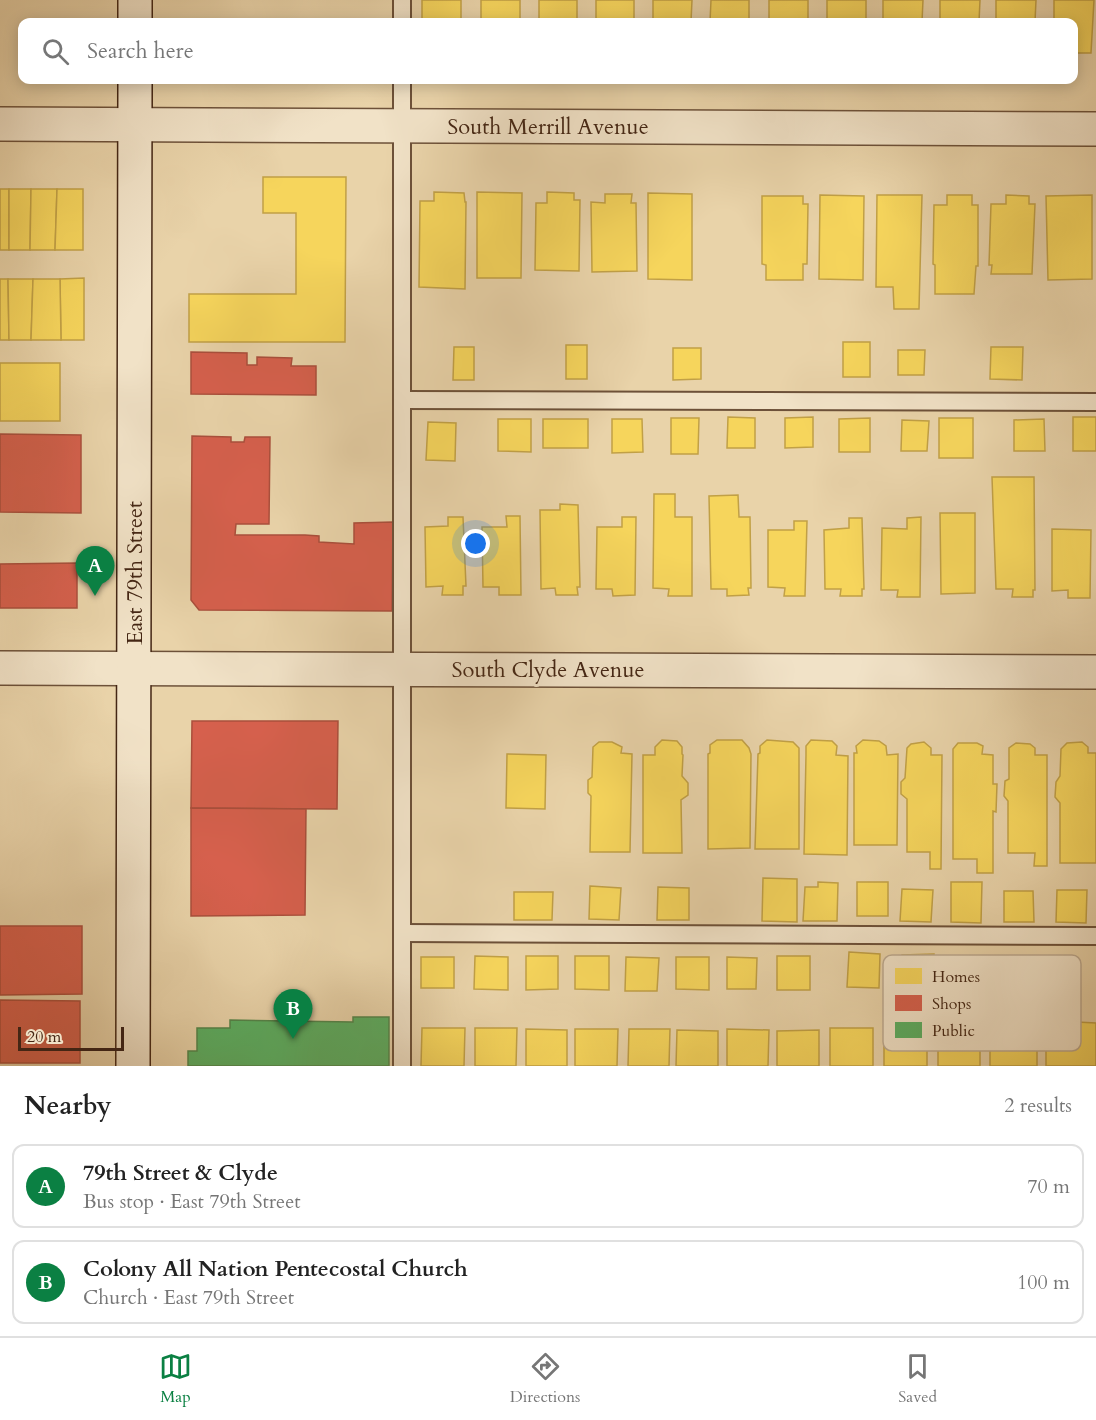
<!DOCTYPE html>
<meta charset="utf-8">
<style>
body{margin:0;font-family:Cardo,serif;background:#f2f2f2;color:#222}
.scale{position:absolute;left:18px;bottom:15px;width:106px;box-sizing:border-box;padding-left:6px;border:3px solid #442614;border-top:0;font-size:16px;line-height:21px;white-space:nowrap;color:#442614;-webkit-text-stroke:4px #f1e2c7;paint-order:stroke}
.you{position:absolute;left:476px;top:544px;width:21px;height:21px;margin:-15px;border:4px solid #fff;border-radius:50%;background:#1a73e8;box-shadow:0 0 0 9px #1a73e833}
.badge{display:grid;place-items:center;width:39px;height:39px;border-radius:50%;background:#0b8043;color:#fff;font-size:20px;font-weight:700}
.pin{position:absolute;translate:-50% -50px;filter:drop-shadow(0 2px 3px #0008)}
.pin::after{content:'';position:absolute;top:32px;width:21px;height:18px;background:inherit;clip-path:polygon(0 0,100% 0,50% 100%)}
.list{margin:0;padding:0;list-style:none}
h2{display:flex;justify-content:space-between;align-items:center;height:78px;margin:0;padding:0 24px;font-size:26px}
h2 small{font-size:20px;font-weight:400;color:#767676}
.list li{display:grid;grid-template-columns:39px 1fr auto;gap:18px;align-items:center;box-sizing:border-box;height:84px;margin:0 12px 12px;padding:0 12px;border:2px solid #e0e0e0;border-radius:12px}
.list b{display:block;font-size:22px;white-space:nowrap}
.list p{margin:0;font-size:20px;white-space:nowrap;color:#767676}
.list em{font-size:20px;font-style:normal;color:#767676}
.icon{flex:none;width:33px;height:33px;fill:none;stroke:currentColor;stroke-width:2;stroke-linecap:round;stroke-linejoin:round}
.map{position:relative;flex:none;width:1096px;height:1066px;overflow:hidden}
.search{position:absolute;background:#fff;box-shadow:0 3px 15px #0003;left:18px;right:18px;top:18px;height:66px;display:flex;align-items:center;gap:15px;box-sizing:border-box;padding:0 21px;border-radius:12px;color:#767676;font-size:22px}
.sheet{height:270px;background:#fff}
nav{display:flex;justify-content:space-around;align-items:center;box-sizing:border-box;height:84px;border-top:2px solid #e0e0e0;background:#fff;font-size:16px;color:#767676}
nav a{display:grid;justify-items:center;gap:3px}
nav .on{color:#0b8043}
.map>svg:first-child{display:block}
.homes{fill:#f6d55c;stroke:#c1a046;stroke-width:1.5}
.shops{fill:#d6604d;stroke:#aa4f3c;stroke-width:1.5}
.public{fill:#5aae61;stroke:#53854a;stroke-width:1.5}
.lines{fill:none;stroke-linecap:round;stroke-linejoin:round}
.lane-casing{stroke:#6d5139;stroke-width:20}
.street-casing{stroke:#6d5139;stroke-width:36}
.secondary-casing{stroke:#442614;stroke-width:36}
.lane{stroke:#f1e2c7;stroke-width:16}
.street{stroke:#f1e2c7;stroke-width:33}
.secondary{stroke:#f1e2c7;stroke-width:33}
.labels{text-anchor:middle;stroke-width:6;stroke-linejoin:round;paint-order:stroke}
.street-label{font-size:22px;fill:#442614;stroke:#f1e2c7}
.key{fill:#f1e2c7;stroke:#bdaa91;stroke-width:1.5}
.key-label{font-size:16px;fill:#442614}
</style>
<div class="map">
<svg width="1096" height="1066" viewBox="0 0 1096 1066">
<rect width="100%" height="100%" fill="#e9d3a9"/>
<filter id="stains"><feTurbulence type="fractalNoise" baseFrequency=".00333" numOctaves="4"/><feColorMatrix values="0 0 0 0 .2 0 0 0 0 .09 0 0 0 0 .02 0 0 0 .5 -.17"/></filter>
<radialGradient id="worn" r=".72"><stop offset=".6" stop-color="#630" stop-opacity="0"/><stop offset="1" stop-color="#630" stop-opacity=".3"/></radialGradient>
<!-- homes -->
<g class="homes">
<rect x="422" y="0" width="39" height="22"/>
<rect x="481" y="0" width="39" height="22"/>
<rect x="539" y="0" width="38" height="22"/>
<rect x="596" y="0" width="38" height="22"/>
<path d="M653,0H692L691,22H653Z"/>
<path d="M711,0H749V22H710Z"/>
<rect x="769" y="0" width="39" height="22"/>
<rect x="827" y="0" width="39" height="22"/>
<path d="M883,0H923L922,22H883Z"/>
<path d="M940,0H980L979,22H940Z"/>
<path d="M996,0H1036L1035,22H996Z"/>
<path d="M1054,0H1094L1091,53H1074V22H1054Z"/>
<path d="M263,177H346L345,342H189V294H296V213H263Z"/>
<rect x="0" y="189" width="9" height="61"/>
<path d="M9,189H31L30,250H9Z"/>
<path d="M31,189H57L55,250H30Z"/>
<path d="M57,189H83V250H55Z"/>
<path d="M434,192L464,193L465,202H466L465,289L419,287L420,201H434Z"/>
<path d="M477,192L522,193L521,278H477Z"/>
<path d="M547,192L574,193V200H580L579,271L535,270L536,203H547Z"/>
<path d="M648,193L692,194V280L648,279Z"/>
<path d="M605,194H632L631,203H636L637,271L592,272L591,202L605,203Z"/>
<path d="M820,195L864,196L863,280L819,279Z"/>
<path d="M877,195H922L919,309H894L893,287H876Z"/>
<path d="M947,195H972V205H978V266H976L974,294H935V265L933,264L934,205H947Z"/>
<path d="M1006,195L1029,196V204H1035L1032,274H991L992,265H989L991,204H1006Z"/>
<path d="M1092,195V279L1048,280L1046,196Z"/>
<path d="M762,196H803V204H808L807,264H803V280H766V265L762,264Z"/>
<path d="M84,278V340H61L60,279Z"/>
<path d="M0,279H8L9,340H0Z"/>
<path d="M8,279H33L31,340H9Z"/>
<path d="M33,279H60L61,340H31Z"/>
<rect x="843" y="342" width="27" height="35"/>
<rect x="566" y="345" width="21" height="34"/>
<path d="M454,347H474V380H453Z"/>
<path d="M991,347H1023L1022,380L990,379Z"/>
<path d="M673,348H701V379L673,380Z"/>
<path d="M898,350H925L924,375H898Z"/>
<rect x="0" y="363" width="60" height="58"/>
<path d="M728,417L755,418V448H727Z"/>
<path d="M813,417V447L785,448V418Z"/>
<rect x="1073" y="417" width="23" height="34"/>
<path d="M671,418H699L698,454H671Z"/>
<path d="M870,418V452H839V419Z"/>
<rect x="939" y="418" width="34" height="40"/>
<path d="M498,419H531V452L498,451Z"/>
<rect x="543" y="419" width="45" height="29"/>
<path d="M612,419H642L643,452L612,453Z"/>
<path d="M1044,419L1045,451H1014V420Z"/>
<path d="M902,420L929,421L927,451H901Z"/>
<path d="M428,422L456,423L455,461L426,460Z"/>
<path d="M992,477H1034L1035,590H1033V597H1012L1013,589H996Z"/>
<path d="M654,494H675V517H692V596H668L669,589L653,588Z"/>
<path d="M738,495L739,517H750L751,588H748L749,595L727,596V589H711L709,496Z"/>
<path d="M560,504L578,505L580,587H577L578,595H556L555,588L541,589L540,510H560Z"/>
<path d="M940,513H975V593L941,594Z"/>
<path d="M506,516H520L521,595H499V587H483L482,527H507Z"/>
<path d="M448,517H463L466,586H463V595H442L443,586L426,587L425,527L448,526Z"/>
<path d="M622,517H636L635,595L613,596L612,589H596L597,527H622Z"/>
<path d="M921,517L920,597H897L898,590H881L882,528L907,529V518Z"/>
<path d="M849,518H862L864,589H862V596H840L841,589H825L824,530L849,528Z"/>
<path d="M794,521H807L805,596H784L785,588L768,587V530H794Z"/>
<path d="M1052,529L1091,530L1090,598H1068V590L1052,591Z"/>
<path d="M662,740L677,741L682,747V754L683,755L682,776L688,783V795L681,800L682,853H643V755H655V747Z"/>
<path d="M717,740H742L749,748L751,754L750,848L708,849V754L710,753V745Z"/>
<path d="M767,740L793,742L799,748V849H755L758,754L760,753V746Z"/>
<path d="M811,740L832,741L837,746L836,755L848,756L847,855L804,854L806,755V746Z"/>
<path d="M863,740L879,741L886,746L887,755L898,754L897,845H854V753H857L856,746Z"/>
<path d="M599,742H612L622,747L621,753L632,754L630,852H590L591,796L588,793V780L592,777L593,747Z"/>
<path d="M924,742L931,748V755H942L941,869H930V852H907V799L901,794V782L905,778L907,748L911,744Z"/>
<path d="M1082,742L1088,747V753H1096V863H1060V803L1055,797L1056,782L1060,776L1061,749L1067,743Z"/>
<path d="M958,743H977L983,746L982,754L993,755V784H997L996,812L993,811V873H977V859H953V749Z"/>
<path d="M1016,743L1030,744L1035,748V755H1047V866H1034L1035,853H1008V801L1004,796L1005,781L1009,779V748Z"/>
<path d="M507,754L546,755L545,809L506,808Z"/>
<path d="M763,878L797,879V922L762,921Z"/>
<path d="M818,882L838,883L837,921H803L805,887H818Z"/>
<rect x="857" y="882" width="31" height="34"/>
<path d="M951,882H982L981,923L951,922Z"/>
<path d="M590,886L621,888L619,920L589,919Z"/>
<path d="M658,887L689,888V920H657Z"/>
<path d="M902,889L933,890L931,922L900,921Z"/>
<path d="M1057,890H1087L1086,923L1056,922Z"/>
<path d="M1004,891H1033L1034,922H1004Z"/>
<path d="M514,892H553L552,920H514Z"/>
<path d="M849,952L880,954L879,988L847,987Z"/>
<path d="M934,954L933,991L902,992V955Z"/>
<path d="M475,956L508,957V990L474,989Z"/>
<path d="M526,956H558V989L526,990Z"/>
<path d="M575,956H609V990L575,989Z"/>
<rect x="777" y="956" width="33" height="34"/>
<rect x="421" y="957" width="33" height="31"/>
<path d="M626,957L659,958L657,991H625Z"/>
<path d="M676,957H709V990L676,989Z"/>
<path d="M727,957L757,958L756,989H727Z"/>
<path d="M1049,1011L1077,1012V1022L1096,1023V1066H1046V1025L1049,1023Z"/>
<path d="M422,1028H465L464,1066H421Z"/>
<path d="M475,1028H517L516,1066H475Z"/>
<rect x="830" y="1028" width="43" height="38"/>
<rect x="990" y="1028" width="47" height="38"/>
<path d="M526,1029L567,1030V1066H526Z"/>
<path d="M575,1029H618L617,1066H575Z"/>
<path d="M629,1029H670L669,1066H628Z"/>
<path d="M727,1029L769,1030L768,1066H727Z"/>
<path d="M946,1029L980,1030V1066H938V1030Z"/>
<path d="M677,1030L718,1031V1066H676Z"/>
<path d="M819,1030V1066H777V1031Z"/>
<path d="M927,1031V1066H884V1032Z"/>
</g>
<!-- shops -->
<g class="shops">
<path d="M191,352L247,353V365H257V357L292,358L291,366H316V395L191,394Z"/>
<path d="M0,434L81,435V513L0,512Z"/>
<path d="M192,436L231,437V442H244L245,437H270L269,524H236L235,535H305L319,536V542L354,544V523L393,522L392,611L199,610L191,600Z"/>
<path d="M77,563V608H0V564Z"/>
<path d="M192,721H338L337,809L191,808Z"/>
<path d="M191,808L306,809L305,915L191,916Z"/>
<path d="M0,926H82V994L0,995Z"/>
<path d="M0,1000L80,1001V1063H0Z"/>
</g>
<!-- public -->
<path class="public" d="M353,1017H389V1066H188V1051H197V1028H230V1020L353,1022Z"/>
<g class="lines">
<!-- lane casing -->
<g class="lane-casing">
<g id="lane">
<path d="M402,22V0"/>
<path d="M402,80V1066"/>
<path d="M402,400L1096,402"/>
<path d="M403,933L1096,936"/>
</g>
</g>
<!-- street casing -->
<g class="street-casing">
<g id="street">
<path d="M0,124L1096,129"/>
<path d="M0,668L1096,672"/>
</g>
</g>
<!-- secondary casing -->
<g class="secondary-casing">
<g id="secondary">
<path d="M135,22V0"/>
<path d="M133,1066L135,80"/>
</g>
</g>
<!-- lane -->
<use href="#lane" class="lane"/>
<!-- street -->
<use href="#street" class="street"/>
<!-- secondary -->
<use href="#secondary" class="secondary"/>
</g>
<g class="labels">
<!-- street labels -->
<g class="street-label">
<text x="548" y="134">South Merrill Avenue</text>
<text transform="translate(134 573) rotate(-90)" y="8">East 79th Street</text>
<text x="548" y="677">South Clyde Avenue</text>
</g>
</g>
<!-- legend -->
<rect x="883" y="955" width="198" height="96" rx="9" class="key"/>
<rect x="895" y="968" width="27" height="16" fill="#f6d55c"/>
<rect x="895" y="995" width="27" height="16" fill="#d6604d"/>
<rect x="895" y="1022" width="27" height="16" fill="#5aae61"/>
<g class="key-label">
<text x="932" y="982">Homes</text>
<text x="932" y="1009">Shops</text>
<text x="932" y="1036">Public</text>
</g>
<rect width="100%" height="100%" filter="url(#stains)"/>
<rect width="100%" height="100%" fill="url(#worn)"/>
</svg>
<div class="scale">20 m</div>
<div class="you"></div>
<div class="pin badge" style="left:95px;top:596px">A</div>
<div class="pin badge" style="left:293px;top:1039px">B</div>
<div class="search"><svg class="icon" aria-label="search" viewBox="0 0 24 24"><circle cx="10" cy="10" r="6"/><path d="M15 15l6 6"/></svg>Search here</div>
</div>
<section class="sheet">
<h2>Nearby<small>2 results</small></h2>
<ul class="list">
<li><span class="badge">A</span><div><b>79th Street &amp; Clyde</b><p>Bus stop · East 79th Street</p></div><em>70 m</em></li>
<li><span class="badge">B</span><div><b>Colony All Nation Pentecostal Church</b><p>Church · East 79th Street</p></div><em>100 m</em></li>
</ul>
</section>
<nav>
<a class="on"><svg class="icon" aria-label="map" viewBox="0 0 24 24"><path d="M3 6l6-2 6 2 6-2v14l-6 2-6-2-6 2zM9 4v14M15 6v14"/></svg>Map</a>
<a><svg class="icon" aria-label="directions" viewBox="0 0 24 24"><path d="M12 3l9 9-9 9-9-9zM9 14v-3h6M13 9l2 2-2 2"/></svg>Directions</a>
<a><svg class="icon" aria-label="saved" viewBox="0 0 24 24"><path d="M7 4h10v16l-5-4-5 4z"/></svg>Saved</a>
</nav>
